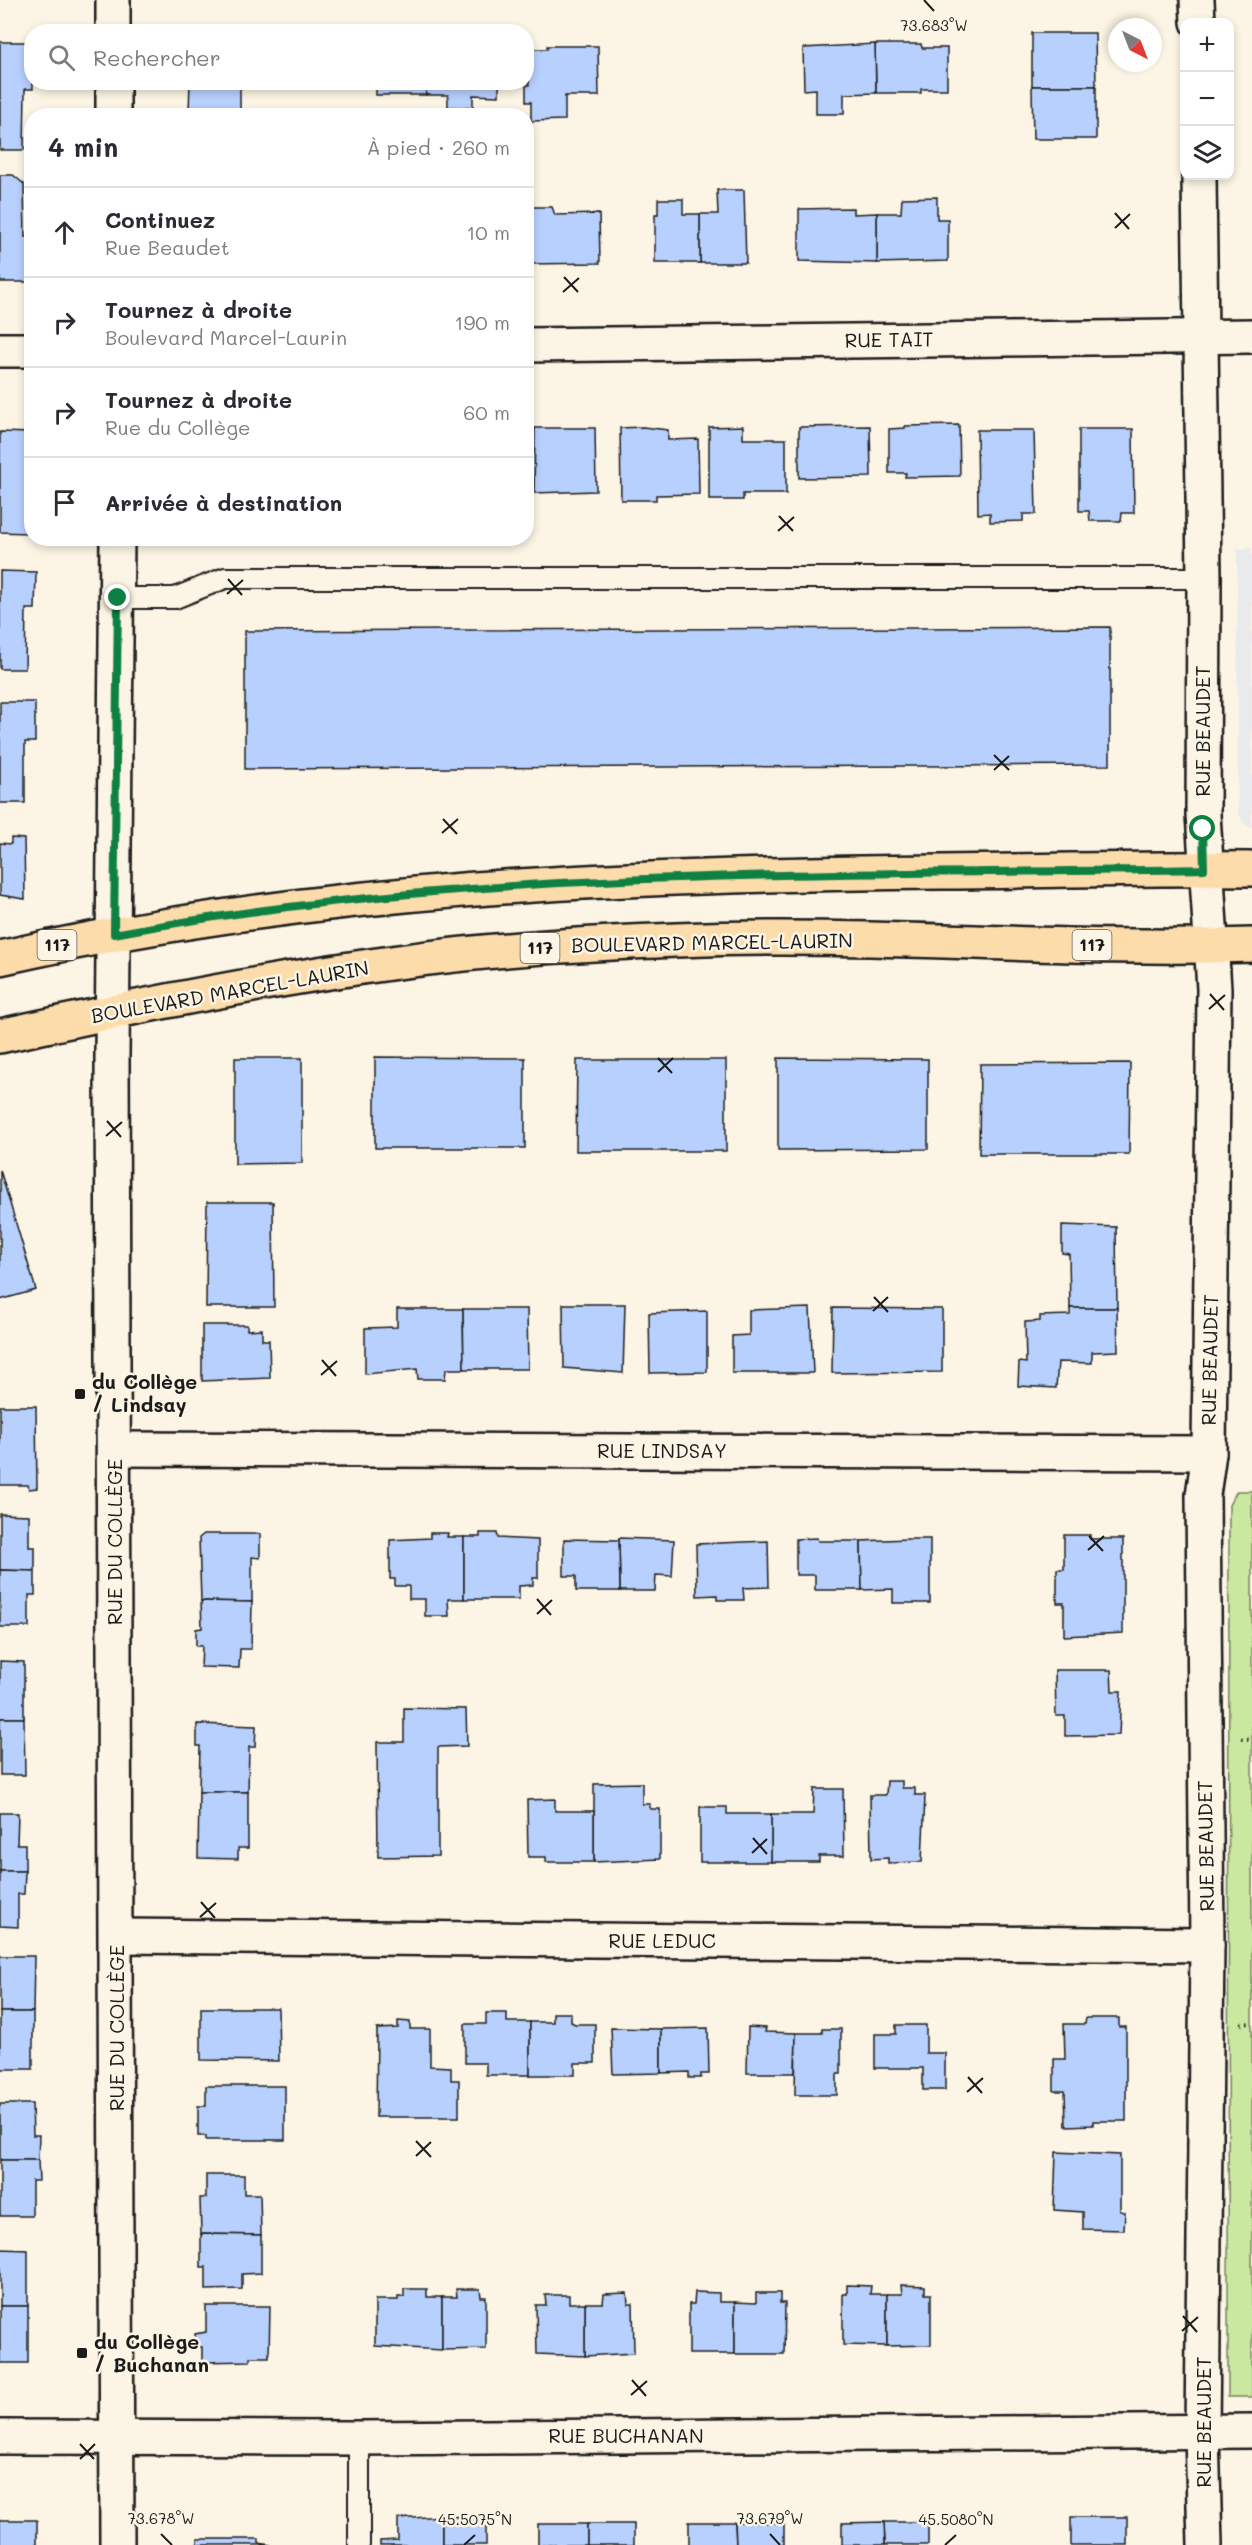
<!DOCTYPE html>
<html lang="fr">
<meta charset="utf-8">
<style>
body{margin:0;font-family:Mali,sans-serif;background:#f7f7f7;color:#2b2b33}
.controls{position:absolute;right:18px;top:18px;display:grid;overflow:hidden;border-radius:12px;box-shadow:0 3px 9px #0003}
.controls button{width:54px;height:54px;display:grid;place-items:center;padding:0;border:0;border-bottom:2px solid #e1e1e2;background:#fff;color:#2b2b33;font:30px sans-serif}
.compass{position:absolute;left:1108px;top:18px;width:54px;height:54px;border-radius:50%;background:#fff;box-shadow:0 3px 9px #0003;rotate:138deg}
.stop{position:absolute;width:18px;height:18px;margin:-14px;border:4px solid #0b8043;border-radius:50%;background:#fff}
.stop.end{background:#0b8043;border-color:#fff;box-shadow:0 2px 6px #0008}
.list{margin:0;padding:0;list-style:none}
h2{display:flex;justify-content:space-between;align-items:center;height:78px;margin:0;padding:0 24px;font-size:26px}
h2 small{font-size:20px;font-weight:400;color:#7c7c81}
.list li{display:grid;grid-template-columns:39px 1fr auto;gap:18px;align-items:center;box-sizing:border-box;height:90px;padding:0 24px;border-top:2px solid #e1e1e2}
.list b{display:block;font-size:22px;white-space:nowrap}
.list p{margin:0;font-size:20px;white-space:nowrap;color:#7c7c81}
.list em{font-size:20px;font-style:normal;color:#7c7c81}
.icon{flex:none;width:33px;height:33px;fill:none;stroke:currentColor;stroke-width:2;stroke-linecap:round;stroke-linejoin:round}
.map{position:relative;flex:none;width:1252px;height:2545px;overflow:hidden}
.search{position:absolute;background:#fff;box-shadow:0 3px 9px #0003;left:24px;top:24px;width:510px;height:66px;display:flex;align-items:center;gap:15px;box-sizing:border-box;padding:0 21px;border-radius:24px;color:#7c7c81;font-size:22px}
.panel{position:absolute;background:#fff;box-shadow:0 3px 9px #0003;left:24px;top:108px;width:510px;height:438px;border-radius:24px}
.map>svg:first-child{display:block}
.built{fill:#e8eaec}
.green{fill:#cbe8a0;stroke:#74825e;stroke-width:1.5}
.building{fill:#b8d0fe;stroke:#1c1c1c;stroke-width:1.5}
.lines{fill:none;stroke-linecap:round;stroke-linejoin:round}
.lane-casing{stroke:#1c1c1c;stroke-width:24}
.street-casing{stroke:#1c1c1c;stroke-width:38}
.primary-casing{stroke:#1c1c1c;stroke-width:38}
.path{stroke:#1c1c1c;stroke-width:4;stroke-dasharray:1.5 4.5;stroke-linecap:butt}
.lane{stroke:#fcf5e5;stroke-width:20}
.street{stroke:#fcf5e5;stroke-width:33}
.primary{stroke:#fddcac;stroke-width:33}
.route{stroke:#0b8043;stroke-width:8}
.ticks{fill:none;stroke:#1c1c1c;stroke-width:2}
.poi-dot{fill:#1c1c1c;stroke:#fcf5e5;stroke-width:2}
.labels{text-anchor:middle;stroke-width:5;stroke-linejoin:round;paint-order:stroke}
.shield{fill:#fcf5e5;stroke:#5f5d58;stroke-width:1.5}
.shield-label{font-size:18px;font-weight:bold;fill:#1c1c1c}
.street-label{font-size:20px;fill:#1c1c1c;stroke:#fcf5e5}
.poi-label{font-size:20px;font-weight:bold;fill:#1c1c1c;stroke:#fcf5e5;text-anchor:start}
.ticks-label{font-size:15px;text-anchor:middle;fill:#1c1c1c;stroke:#fcf5e5;stroke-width:5;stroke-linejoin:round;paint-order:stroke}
</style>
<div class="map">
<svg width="1252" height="2545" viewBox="0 0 1252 2545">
<rect width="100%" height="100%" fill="#fcf5e5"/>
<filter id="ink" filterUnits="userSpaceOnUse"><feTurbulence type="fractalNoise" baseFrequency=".0167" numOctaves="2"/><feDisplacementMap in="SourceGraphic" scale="12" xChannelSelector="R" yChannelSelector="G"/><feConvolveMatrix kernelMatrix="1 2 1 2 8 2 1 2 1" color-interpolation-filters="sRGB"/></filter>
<g filter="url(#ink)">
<!-- built -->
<path class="built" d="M1252,548V829L1243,822L1238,811L1237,549Z"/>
<!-- green -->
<path class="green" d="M1237,1491H1252V2397H1228L1229,1505Z"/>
<!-- building -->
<g class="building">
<path d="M1032,33H1095L1096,86H1032Z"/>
<path d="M0,42H32L33,89H25L24,150H0Z"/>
<path d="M875,44H921L922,48H947V89H921V93H876Z"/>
<path d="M875,44L876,93L844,94V114H816V89L804,90L803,48Z"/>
<path d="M547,46H598L599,96H565V120L531,121V102H526V86L529,85L528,49H547Z"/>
<path d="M190,82H240V112H189Z"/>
<rect x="376" y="82" width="50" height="13"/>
<path d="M426,82H499V96L473,95V108L448,107V95H426Z"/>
<path d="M1032,86H1096V139H1033Z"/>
<rect x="189" y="112" width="51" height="4"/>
<path d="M0,175H13L24,184L25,237H32V282H0Z"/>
<path d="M717,190H744L746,263H700V214H718Z"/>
<path d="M937,197V219H948V261L877,263V213H901L902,198Z"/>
<path d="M658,199H683V214H700V263H655V214H658Z"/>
<path d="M527,207H552L555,215L599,214L600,263L528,264Z"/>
<path d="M853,208V214L877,213V263L799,261V209Z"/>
<path d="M959,425L960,476L905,477L906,473H889V429L905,428V426Z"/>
<path d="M743,426V439H786V494H743V500H709V427Z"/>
<path d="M870,426L871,477L799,478V427Z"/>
<path d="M643,427L668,430V440L698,439L699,494L656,495V500H621L620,428Z"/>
<rect x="526" y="428" width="9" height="56"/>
<path d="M535,428H595L596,491L534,493Z"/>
<path d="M1079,429H1133L1134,513H1122L1121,521H1090L1089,511H1079Z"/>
<path d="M977,430H1034L1036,514H1023V521L990,522V513L978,514Z"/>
<path d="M0,432L32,433L26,533L0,532Z"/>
<path d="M0,571L36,572L35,609H26L25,669H0Z"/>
<path d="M1110,627V765L245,769V631Z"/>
<path d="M0,702H35V742H25V803H0Z"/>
<path d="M11,838L24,839L25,899L0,895V843L11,844Z"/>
<path d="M375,1057L525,1058V1148H375Z"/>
<path d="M235,1058H302V1163L235,1164Z"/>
<path d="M778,1058L928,1059V1149L778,1150Z"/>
<path d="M577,1060H726V1151H576Z"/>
<path d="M1130,1063L1129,1154H979L980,1064Z"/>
<path d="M0,1170L36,1290L0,1300Z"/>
<path d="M207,1202H273L274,1307H206Z"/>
<path d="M1062,1225L1116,1227L1117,1308H1070L1069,1254L1062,1253Z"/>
<path d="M563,1304H625L623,1373L564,1368Z"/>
<path d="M810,1308L813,1373H732V1336L749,1335V1310Z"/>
<path d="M833,1308L942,1309V1372L832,1373Z"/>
<path d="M1070,1308H1117L1118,1351L1092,1352V1363L1058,1362L1056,1388L1018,1386L1019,1362L1026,1363L1025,1322L1040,1321V1316L1070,1315Z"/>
<path d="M397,1309H463L464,1369H446L445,1379H418L417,1369L365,1374V1328L397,1327Z"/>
<path d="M463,1309H527L528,1369H464Z"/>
<path d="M707,1311V1372L650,1373L649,1313Z"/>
<path d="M202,1325H247V1330L262,1329V1340H269L270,1378L202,1381Z"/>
<path d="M0,1406H36L37,1488L29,1489L28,1485H0Z"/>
<path d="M0,1514L29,1515V1547H35V1571L0,1570Z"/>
<path d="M430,1533H448L447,1537H464V1599H448L449,1616H425V1599H409V1586H395V1579H390V1540L430,1538Z"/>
<path d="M480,1533H497L498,1538L538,1540V1578H533V1585L519,1586V1599H464V1537H480Z"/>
<path d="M204,1534H260V1558L252,1557V1602L201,1601L199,1538Z"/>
<path d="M1064,1535H1090V1539H1123V1633L1064,1636V1603H1057V1569H1064Z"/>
<path d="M619,1538L674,1540L672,1576L656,1575L655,1591H620Z"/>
<path d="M817,1538L818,1541H861L862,1590H815V1575H796V1539Z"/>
<path d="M564,1539L619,1540L620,1591H576V1576H564Z"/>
<path d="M908,1539H930V1603H893V1589L862,1590L861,1541Z"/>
<path d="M768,1541L769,1587L743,1588L744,1600H717V1595L697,1596L696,1544Z"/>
<path d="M0,1570L35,1571V1595H29V1627H0Z"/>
<path d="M201,1601L252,1602L251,1649H240L239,1668L201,1667L202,1646H196V1629L202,1628Z"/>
<path d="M0,1661L24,1662V1718H0Z"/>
<path d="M1055,1670H1111L1112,1691H1121L1119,1735L1065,1736V1716H1056Z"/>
<path d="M404,1708L466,1709L467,1746L438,1747V1856L378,1857L377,1742H404Z"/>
<path d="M0,1718H24L25,1775H0Z"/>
<path d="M197,1724L256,1726L255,1747H249L248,1792H199L200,1746H197Z"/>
<path d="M887,1781H902V1788H915V1795H925L922,1862L888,1863V1858L871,1859L870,1795H886Z"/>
<path d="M642,1783V1804H650V1809H660V1859L594,1862V1784Z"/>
<path d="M814,1789H843L844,1856H819V1862H771V1814H813Z"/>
<path d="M199,1792H248V1848H238V1859L198,1858Z"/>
<path d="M555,1799V1811H594V1862H546V1857H528L527,1800Z"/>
<path d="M700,1807H727V1814H771V1862H700Z"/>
<path d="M0,1813H18L17,1844H25V1871H0Z"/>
<path d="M0,1871H25L24,1894H18V1927L0,1926Z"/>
<path d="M0,1956H34L33,2012H0Z"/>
<path d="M201,2008H278L279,2061L201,2060Z"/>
<rect x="0" y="2012" width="33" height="57"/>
<path d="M486,2013H507V2022H530V2075H486V2063H465V2024H486Z"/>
<path d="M553,2013H571V2022L575,2024H595V2063H575V2075H530V2022H553Z"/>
<path d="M1086,2018H1119V2027H1126V2121H1093V2125L1066,2126L1065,2091H1054V2059H1065L1064,2024H1085Z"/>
<path d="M398,2021L410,2022V2029H430V2066L451,2067V2080H459V2117H376L377,2029L398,2028Z"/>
<path d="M896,2025H926V2053H945V2090H923V2068H875V2034H896Z"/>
<path d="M748,2027L766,2028L765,2032L796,2033L795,2073H747Z"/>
<path d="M611,2028L661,2029V2073L613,2074Z"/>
<path d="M708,2028L709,2074H701V2078H689V2072L661,2073V2029Z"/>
<path d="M822,2029H841V2074H837V2095H795L796,2033H822Z"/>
<path d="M206,2086H285V2140H206V2136H198V2106H206Z"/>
<path d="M0,2104H32L33,2135H39L38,2160H0Z"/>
<path d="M1056,2152L1120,2155V2211L1125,2212L1124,2230L1083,2229V2212L1054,2210Z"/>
<path d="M0,2160H38L39,2181H32V2216H0Z"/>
<path d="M206,2175H244V2194H260L261,2235L201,2234L200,2198H206Z"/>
<path d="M201,2234L261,2235V2273L242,2274V2289L206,2290V2267H201Z"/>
<path d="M0,2249L28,2250V2306H0Z"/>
<path d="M847,2285L871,2286L870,2294H887V2346L843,2345V2294H847Z"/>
<path d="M901,2285L925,2286V2294H931V2345L887,2346V2294H902Z"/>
<path d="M404,2289H427V2297H442V2350L375,2346V2300H398V2297H404Z"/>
<path d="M456,2289H480L481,2297H486V2349L442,2350V2297H457Z"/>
<path d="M695,2292L719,2293V2302H735V2354H689V2304H694Z"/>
<path d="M627,2293L628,2304H633L634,2353L585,2356V2303H603L604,2294Z"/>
<path d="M756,2293H780V2303H785L784,2354H735V2302L756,2303Z"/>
<path d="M545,2295H569V2303H585V2356L537,2354L536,2305H546Z"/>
<rect x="0" y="2306" width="28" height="57"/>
<path d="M206,2306H270L269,2357H250V2361L202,2362V2347H195V2334L206,2332Z"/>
<path d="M442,2516V2545H380V2541L398,2540V2519Z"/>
<path d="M442,2516L486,2518V2545H442Z"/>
<rect x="1071" y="2517" width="56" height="28"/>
<rect x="0" y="2520" width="37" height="25"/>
<path d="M689,2522H735L736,2545H689Z"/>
<path d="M735,2522L784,2523V2545H736Z"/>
<path d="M884,2522H928V2545H885Z"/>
<path d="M884,2522L885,2545H842V2523Z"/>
<rect x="538" y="2524" width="49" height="21"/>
<rect x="587" y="2524" width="47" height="21"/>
<path d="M198,2539H259V2543L271,2545H198Z"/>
</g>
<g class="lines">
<!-- lane casing -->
<g class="lane-casing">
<g id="lane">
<path d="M118,598H175L225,578H1204"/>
<path d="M359,2545V2438"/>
</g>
</g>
<!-- street casing -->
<g class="street-casing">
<g id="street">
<path d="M113,0V32"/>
<path d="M1197,0L1198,22"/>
<path d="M113,82V116"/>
<path d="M1199,176L1204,578L1203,814L1214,989L1209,1453L1203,1495L1207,1945L1202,2432L1205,2545"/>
<path d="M526,345L1252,336"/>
<path d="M0,350H32"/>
<path d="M117,538L112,1055L117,2545"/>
<path d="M114,1449L1209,1453"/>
<path d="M117,1936L1207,1945"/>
<path d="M0,2437L359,2438L1252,2431"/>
</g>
</g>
<!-- primary casing -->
<g class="primary-casing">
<g id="primary">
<path d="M0,958C312,887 624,875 942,872C1045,871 1149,868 1252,869"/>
<path d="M0,1036C131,1007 265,980 398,962C490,949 583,944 676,940C868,932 1060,951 1252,945"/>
</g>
</g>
<!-- path -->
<g class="path">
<path d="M1241,1739H1252"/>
<path d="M1241,2024L1252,2023"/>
</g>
<!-- lane -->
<use href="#lane" class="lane"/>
<!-- street -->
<use href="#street" class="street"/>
<!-- primary -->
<use href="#primary" class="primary"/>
</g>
</g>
<g class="lines" filter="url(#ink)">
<!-- route -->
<path class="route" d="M118,598L114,934C474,866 840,876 1204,869L1203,829"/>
</g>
<!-- ticks -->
<path class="ticks" d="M924,0L934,11M1115,213L1129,229M1115,228L1130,214M564,277L578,292M563,292L579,278M779,516L793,531M778,531L794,517M228,579L242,595M227,594L243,580M994,755L1009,770M994,770L1009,756M443,819L457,834M442,833L458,819M1210,994L1224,1010M1209,1009L1225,995M658,1058L672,1073M658,1072L673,1058M107,1121L121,1137M106,1136L122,1122M874,1297L888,1312M873,1311L888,1297M322,1360L336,1376M321,1375L337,1361M1089,1536L1103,1551M1088,1550L1104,1536M537,1599L551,1615M537,1614L552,1600M753,1838L767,1854M752,1853L767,1839M201,1902L215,1918M200,1917L216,1903M968,2077L982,2093M967,2092L983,2078M416,2141L431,2157M416,2156L431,2142M1183,2316L1197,2332M1182,2331L1198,2317M632,2380L646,2396M631,2395L647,2381M80,2444L94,2459M80,2459L95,2444M161,2534L172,2545M770,2534L780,2545M464,2545L475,2535M945,2545L956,2535"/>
<!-- markers -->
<g class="poi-dot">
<rect x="74" y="1388" width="12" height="12" rx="3"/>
<rect x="76" y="2347" width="12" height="12" rx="3"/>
</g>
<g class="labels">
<!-- shield labels -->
<g class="shield">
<rect x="37.5" y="930" width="39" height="30" rx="4.5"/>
<rect x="1072.5" y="930" width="39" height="30" rx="4.5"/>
<rect x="520.5" y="933" width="39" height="30" rx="4.5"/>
</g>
<g class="shield-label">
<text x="57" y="951">117</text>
<text x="1092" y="951">117</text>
<text x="540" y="954">117</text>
</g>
<!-- street labels -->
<g class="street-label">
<text transform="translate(889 340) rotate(-1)" y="7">RUE TAIT</text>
<text transform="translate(1203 731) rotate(-90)" y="7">RUE BEAUDET</text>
<text transform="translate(712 943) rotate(-1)" y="7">BOULEVARD MARCEL-LAURIN</text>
<text transform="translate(230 992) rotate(-10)" y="7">BOULEVARD MARCEL-LAURIN</text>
<text transform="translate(1210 1360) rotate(-89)" y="7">RUE BEAUDET</text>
<text x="662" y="1458">RUE LINDSAY</text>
<text transform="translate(115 1542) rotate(-90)" y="7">RUE DU COLLÈGE</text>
<text transform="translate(1206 1846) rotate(-91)" y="7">RUE BEAUDET</text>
<text x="662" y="1948">RUE LEDUC</text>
<text transform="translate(117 2028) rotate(-90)" y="7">RUE DU COLLÈGE</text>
<text transform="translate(1204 2422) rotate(-90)" y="7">RUE BEAUDET</text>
<text x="626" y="2443">RUE BUCHANAN</text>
</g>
<!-- poi labels -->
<g class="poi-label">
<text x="92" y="1389">du Collège<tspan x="92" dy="23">/ Lindsay</tspan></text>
<text x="94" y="2349">du Collège<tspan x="94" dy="23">/ Buchanan</tspan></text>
</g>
</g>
<g class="ticks-label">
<text x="934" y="31">73.683°W</text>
<text x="161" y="2524">73.678°W</text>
<text x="770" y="2524">73.679°W</text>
<text x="475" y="2525">45.5075°N</text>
<text x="956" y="2525">45.5080°N</text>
</g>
</svg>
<div class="controls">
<button>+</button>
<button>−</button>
<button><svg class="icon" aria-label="layers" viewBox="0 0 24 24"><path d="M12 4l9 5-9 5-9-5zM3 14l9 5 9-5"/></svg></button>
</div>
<svg class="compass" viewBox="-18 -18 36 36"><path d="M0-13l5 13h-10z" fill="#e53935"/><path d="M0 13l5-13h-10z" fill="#7c7c81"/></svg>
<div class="stop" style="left:1203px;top:829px"></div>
<div class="stop end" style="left:118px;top:598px"></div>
<div class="search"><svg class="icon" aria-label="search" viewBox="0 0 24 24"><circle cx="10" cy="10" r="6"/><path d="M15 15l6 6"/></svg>Rechercher</div>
<section class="panel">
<h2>4 min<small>À pied · 260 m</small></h2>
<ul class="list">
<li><svg class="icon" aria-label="ahead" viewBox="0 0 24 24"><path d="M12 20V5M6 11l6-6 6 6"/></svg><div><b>Continuez</b><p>Rue Beaudet</p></div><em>10 m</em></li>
<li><svg class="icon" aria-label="right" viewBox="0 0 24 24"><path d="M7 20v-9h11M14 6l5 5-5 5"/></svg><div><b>Tournez à droite</b><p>Boulevard Marcel-Laurin</p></div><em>190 m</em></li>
<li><svg class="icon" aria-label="right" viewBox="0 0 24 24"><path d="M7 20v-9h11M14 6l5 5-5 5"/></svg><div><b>Tournez à droite</b><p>Rue du Collège</p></div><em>60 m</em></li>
<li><svg class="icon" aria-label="arrive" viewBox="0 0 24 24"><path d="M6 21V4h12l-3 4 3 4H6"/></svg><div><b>Arrivée à destination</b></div></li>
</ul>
</section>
</div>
